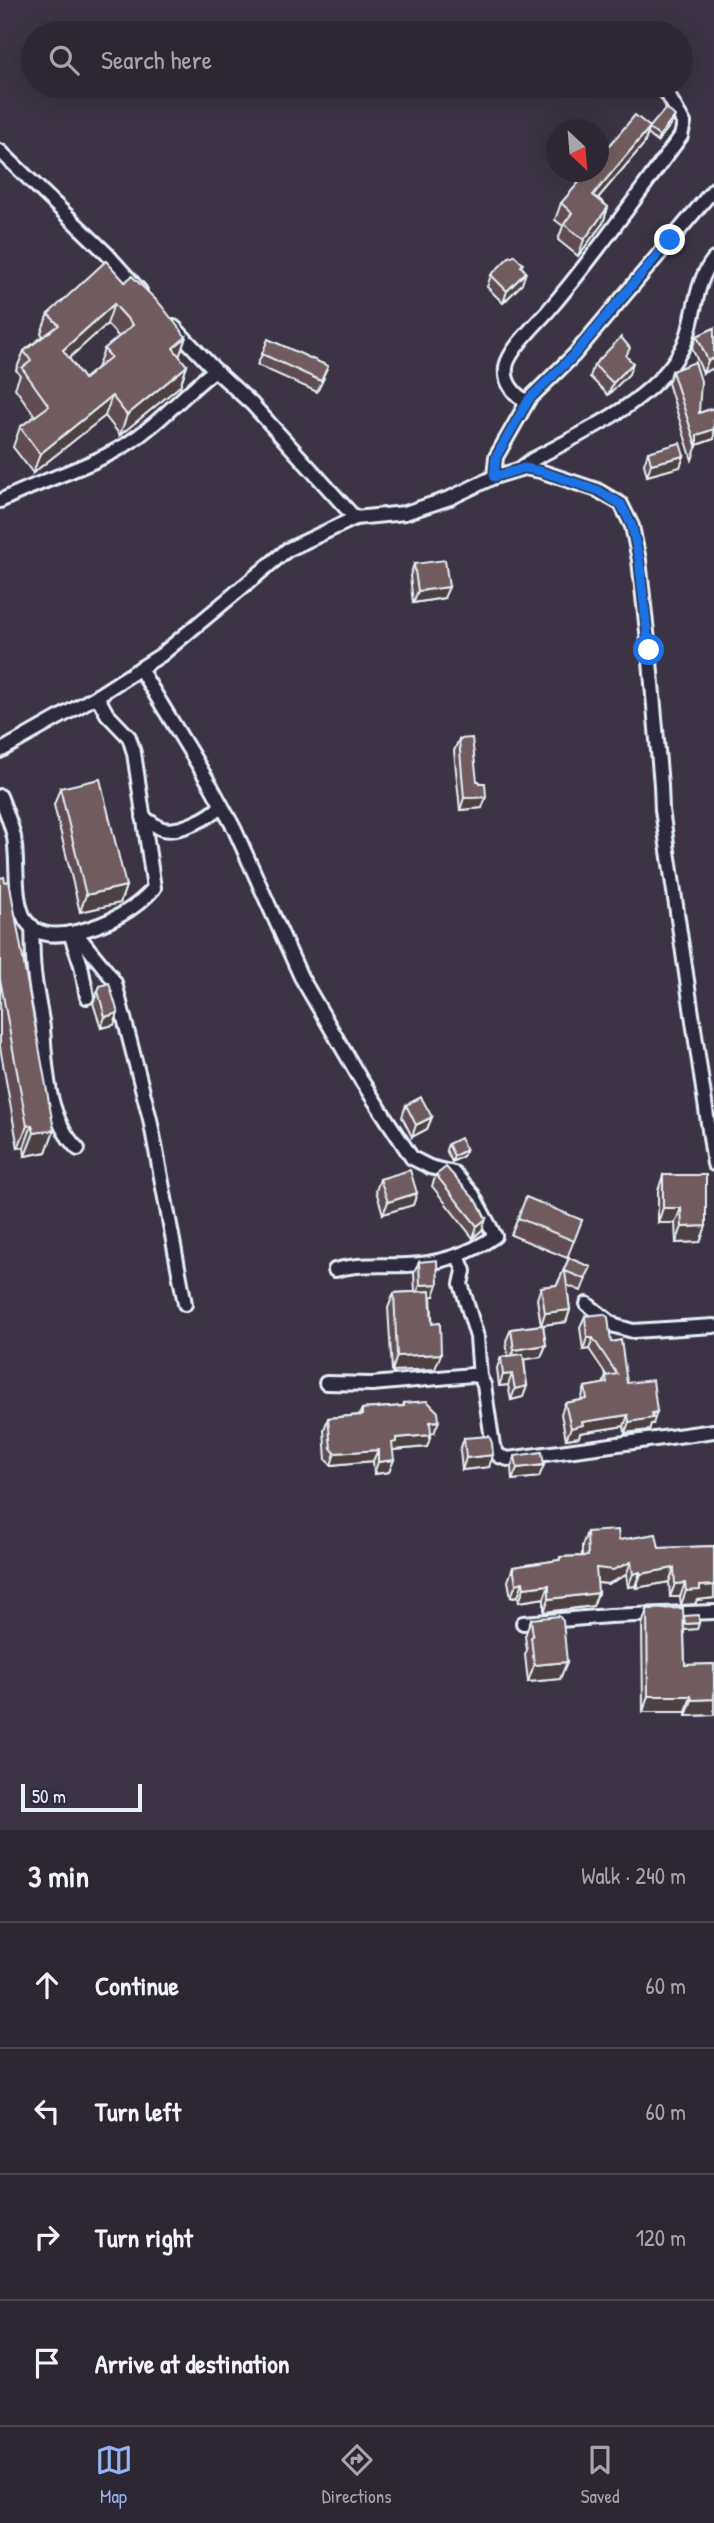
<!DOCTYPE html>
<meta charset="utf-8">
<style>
body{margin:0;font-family:"Patrick Hand",sans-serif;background:#352f3b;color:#f1f3f6}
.compass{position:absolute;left:546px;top:119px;width:63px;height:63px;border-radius:50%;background:#2d2733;box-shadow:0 4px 18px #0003;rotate:154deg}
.scale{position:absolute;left:21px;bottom:18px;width:121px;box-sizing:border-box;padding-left:7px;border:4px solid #e8f1f8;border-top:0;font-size:19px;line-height:24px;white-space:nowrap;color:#e8f1f8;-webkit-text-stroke:5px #2f2a3d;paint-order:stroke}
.stop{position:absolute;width:21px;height:21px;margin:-16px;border:5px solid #1a73e8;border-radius:50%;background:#fff}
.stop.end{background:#1a73e8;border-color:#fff;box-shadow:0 2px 7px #0008}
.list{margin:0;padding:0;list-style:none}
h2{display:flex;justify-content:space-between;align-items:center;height:91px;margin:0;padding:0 28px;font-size:30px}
h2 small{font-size:23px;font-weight:400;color:#a7a5ac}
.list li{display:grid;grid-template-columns:46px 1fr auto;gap:21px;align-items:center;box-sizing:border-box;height:126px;padding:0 28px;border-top:2px solid #48444e}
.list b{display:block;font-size:26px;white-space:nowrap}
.list em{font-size:23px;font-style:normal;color:#a7a5ac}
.icon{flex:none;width:38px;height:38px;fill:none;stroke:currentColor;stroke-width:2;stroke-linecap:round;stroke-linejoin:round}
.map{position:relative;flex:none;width:714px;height:1830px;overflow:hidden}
.search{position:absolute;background:#2d2733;box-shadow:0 4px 18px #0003;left:21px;right:21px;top:21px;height:77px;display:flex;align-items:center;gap:18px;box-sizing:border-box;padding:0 24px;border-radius:38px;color:#a7a5ac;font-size:26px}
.sheet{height:595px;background:#2d2733}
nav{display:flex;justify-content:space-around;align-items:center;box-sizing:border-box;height:98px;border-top:2px solid #48444e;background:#2d2733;font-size:19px;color:#a7a5ac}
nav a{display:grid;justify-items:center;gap:4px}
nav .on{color:#95b2f1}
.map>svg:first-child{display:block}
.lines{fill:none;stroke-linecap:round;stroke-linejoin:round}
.minor-casing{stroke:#e8f1f8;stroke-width:18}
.minor{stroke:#2f2a3d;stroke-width:12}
.wall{fill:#604e52;stroke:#e8f1f8;stroke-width:2;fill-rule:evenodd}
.shaded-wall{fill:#4e4042;stroke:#e8f1f8;stroke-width:2}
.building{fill:#705b5f;stroke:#e8f1f8;stroke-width:2;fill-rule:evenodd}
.route{stroke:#1a73e8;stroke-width:9}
</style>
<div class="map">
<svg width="714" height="1830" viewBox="0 0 714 1830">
<rect width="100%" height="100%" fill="#3c3444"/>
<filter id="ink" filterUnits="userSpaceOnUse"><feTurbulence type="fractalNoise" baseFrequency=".0143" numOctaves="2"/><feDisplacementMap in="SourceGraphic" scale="14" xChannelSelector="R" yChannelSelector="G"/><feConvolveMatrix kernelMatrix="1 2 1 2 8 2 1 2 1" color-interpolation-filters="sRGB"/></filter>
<g filter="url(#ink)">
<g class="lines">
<!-- minor casing -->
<g class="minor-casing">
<g id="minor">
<path d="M0,151L106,253L140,291"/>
<path d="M174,327L215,370"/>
<path d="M527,402C515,395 504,383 506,368C507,352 536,324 547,312C595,256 637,195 681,136L684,123L668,95L663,90"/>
<path d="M520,469L532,460C580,434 650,403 679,354C697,326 691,286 714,259"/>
<path d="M494,477L524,468L540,471L597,490L621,504L632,526L639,560L649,650L661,785L662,810L714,1164"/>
<path d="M0,501C37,482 78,471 115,451C153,431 181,396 215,370L252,404L355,518"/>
<path d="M140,669L211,786L234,828L301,977L361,1080L412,1158L430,1167L454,1173L473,1195L495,1236C470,1254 438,1264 407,1265C383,1266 359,1263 335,1270"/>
<path d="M0,751L97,696L161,655L287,550L355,518L405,513L450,498L494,477L496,457L529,399L574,355L714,189"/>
<path d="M0,796C5,809 11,823 14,837C21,881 3,949 76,932C106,925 133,912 154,888L134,753L129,737L107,714L97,696"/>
<path d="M143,817C149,820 157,828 163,829C179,833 212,817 221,805"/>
<path d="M32,926C33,944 32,962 35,980C37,996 41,1012 43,1028C46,1069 47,1118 78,1149"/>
<path d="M76,932C88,950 104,965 115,983L150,1119L185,1304"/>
<path d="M70,933L81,965L87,997"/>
<path d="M458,1256L464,1271L461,1284L477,1337L480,1377L484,1385L493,1446L499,1456L508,1459L714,1431"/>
<path d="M587,1304L615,1326L633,1331L714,1326"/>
<path d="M326,1383L372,1384L472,1375L480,1377"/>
<path d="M523,1623L609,1616L714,1612"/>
</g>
</g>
<!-- minor -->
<use href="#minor" class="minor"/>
</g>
<!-- wall -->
<g class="wall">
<path d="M673,122L657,142L648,134L644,144L598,198L608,207L603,223L578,256L558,240L563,226L555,220L561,203L650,127Z"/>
<path d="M522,268V284L503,303L487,287L491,275Z"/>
<path d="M125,282L186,337L179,356L187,366L180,386L120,435L105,416L33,473L13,447L20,427L35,416L15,388L20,375L16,370L24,351L43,336L41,333L48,314ZM107,324L119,337L104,349L97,368L84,379L69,358Z"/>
<path d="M714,328V368L703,373L692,348L697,336Z"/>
<path d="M262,354L324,378L317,392L257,365Z"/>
<path d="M627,357L629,374L608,395L590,377L594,365Z"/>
<path d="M672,371L699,413L714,408V439L697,445L692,460L668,383Z"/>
<path d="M648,452L684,456L680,467L647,476L644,464Z"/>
<path d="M414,564L444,598L413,603L410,576Z"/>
<path d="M459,739L477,781L480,783L482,808L460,810L454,751Z"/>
<path d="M60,788L126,886L120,903L80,912L54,805Z"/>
<path d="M0,878L54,1130L46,1152L25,1156L24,1147L18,1148L0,1047Z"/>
<path d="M100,986L118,1013L114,1025L101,1028L93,1003Z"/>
<path d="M406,1105L432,1117L427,1129L412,1137L402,1117Z"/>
<path d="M448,1144L466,1150L463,1156L452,1162L446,1150Z"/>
<path d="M436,1175L486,1219L482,1230L473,1238L432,1186Z"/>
<path d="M663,1175L706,1226L700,1242L676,1243L675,1223H658V1191Z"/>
<path d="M380,1179L417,1193L413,1205L383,1214L376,1191Z"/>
<path d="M518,1218L582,1220L567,1258L511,1235Z"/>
<path d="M569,1258L586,1279L581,1291L567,1285L570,1310L566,1322L543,1325L546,1345L541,1357L524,1359L527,1386L523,1397L511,1400L508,1385L499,1386L497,1368L501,1357L508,1356L506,1341L511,1329L541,1325L537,1299L541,1287L557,1285Z"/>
<path d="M419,1262L434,1296H431L435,1369L392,1371L388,1308L394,1293L415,1292L414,1273Z"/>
<path d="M585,1316L611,1342L627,1383L653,1424H651L649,1430L625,1433L624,1426L580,1433L579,1437L566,1439L561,1414L565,1403L581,1400L585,1387L603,1384L606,1376H607L589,1349L583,1350L580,1327Z"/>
<path d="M404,1403L434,1433H431L427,1447L393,1450L389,1472L374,1474L373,1461L331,1465L326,1460L324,1430L328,1418L359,1415L362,1409L403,1406Z"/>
<path d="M464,1438L489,1467L462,1470L460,1450Z"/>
<path d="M515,1456L539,1477L512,1480L511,1467Z"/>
<path d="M587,1532L619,1540L659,1548L714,1546V1598L697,1600L695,1604L681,1605L680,1597H670L669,1582L636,1588L635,1586L628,1587L626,1575L608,1584L597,1583L598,1593L593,1606L544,1612V1598L519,1602L518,1596L511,1597L508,1581L513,1567L559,1560L560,1557L582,1556V1546Z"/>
<path d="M647,1609L683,1619L684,1616L699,1623L697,1629L684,1630L685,1665L714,1664V1715L686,1716V1712H643L642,1625Z"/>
<path d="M531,1619L560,1679L528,1682L525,1655L527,1650L525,1636Z"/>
</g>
<!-- shaded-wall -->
<g class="shaded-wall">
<path d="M675,116L673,122L657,142L659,136Z"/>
<path d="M650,127L644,144L587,211L593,195Z"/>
<path d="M608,207L603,223L578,256L584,240Z"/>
<path d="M526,272L522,284L503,303L507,291Z"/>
<path d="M114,304L107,324L56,370L63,350Z"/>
<path d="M186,337L179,357L173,348Z"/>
<path d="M714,358V368L703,373L708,361Z"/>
<path d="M633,363L629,374L608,395L613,383Z"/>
<path d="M187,366L180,386L120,435L127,415Z"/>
<path d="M112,396L105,416L33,473L40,454Z"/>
<path d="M714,429V439L696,445L697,435Z"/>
<path d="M684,456L680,467L647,476L651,464Z"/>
<path d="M449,587L444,598L413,603L418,591Z"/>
<path d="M486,797L482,808L460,810L464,798Z"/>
<path d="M126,886L120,903L80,912L86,895Z"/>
<path d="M118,1013L114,1025L101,1028L105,1017Z"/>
<path d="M432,1117L427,1129L412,1137L416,1125Z"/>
<path d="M32,1125L24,1147L18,1148L27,1126Z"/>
<path d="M54,1130L46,1152L25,1156L34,1133Z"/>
<path d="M466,1150L463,1156L452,1162L454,1156Z"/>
<path d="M417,1193L413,1205L383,1214L388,1202Z"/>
<path d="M663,1208H681L675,1223H658Z"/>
<path d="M486,1219L482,1230L473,1238L477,1226Z"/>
<path d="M706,1226L700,1242L676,1243L682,1227Z"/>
<path d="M438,1284L434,1296L415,1297L420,1285Z"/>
<path d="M570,1310L566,1322L541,1325L545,1313Z"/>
<path d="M587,1338H593L589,1349L583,1350Z"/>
<path d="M546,1345L541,1357L509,1362L514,1350Z"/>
<path d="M441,1354L435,1369L392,1371L397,1356Z"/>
<path d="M512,1374L508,1385L499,1386L503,1375Z"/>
<path d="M527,1386L523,1397L511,1400L515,1389Z"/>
<path d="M657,1412L653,1424H651L649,1430L625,1433L629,1422Z"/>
<path d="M628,1415L624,1426L580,1433L579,1437L566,1439L571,1428L582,1422Z"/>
<path d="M439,1421L434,1433L426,1434L430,1422Z"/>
<path d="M431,1435L427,1447L393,1450L392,1454V1443L396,1438Z"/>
<path d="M378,1450L373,1461L331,1465L335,1453Z"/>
<path d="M493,1455L489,1467L462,1470L466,1458Z"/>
<path d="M394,1460L389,1472L374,1474L378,1462Z"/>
<path d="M544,1465L539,1477L512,1480L517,1468Z"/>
<path d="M631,1562L626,1575L608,1584L591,1582L596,1568Z"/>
<path d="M674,1568L669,1582L636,1588L641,1574Z"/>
<path d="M640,1572L635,1586L628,1587L633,1574Z"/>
<path d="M523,1582L518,1596L511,1597L516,1584Z"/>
<path d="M685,1583L680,1597H670L675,1584Z"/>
<path d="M549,1585L544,1598L519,1602L524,1588Z"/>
<path d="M714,1585V1598L697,1600L695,1604L681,1605L686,1591L700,1586Z"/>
<path d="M598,1593L593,1606L544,1612L549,1599Z"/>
<path d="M699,1623L697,1629L683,1630L685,1624Z"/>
<path d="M567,1662L560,1679L528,1682L534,1665Z"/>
<path d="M648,1696H691L686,1712H643Z"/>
<path d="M714,1699V1715L686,1716L692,1700Z"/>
</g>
<!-- building -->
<g class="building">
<path d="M666,108L675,116L659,136L649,128Z"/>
<path d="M635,115L650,127L593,195L608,207L584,240L564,224L572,213L561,203L588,172H598V159Z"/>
<path d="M514,255L523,264L521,266L526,272L507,291L491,275L510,256L512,257Z"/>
<path d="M106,261L125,282L132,276L160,304L186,337L173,348L187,366L127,415L112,396L40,454L20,427L49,406L22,368L31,361L24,351L59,325L48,314ZM114,304L133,325L104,349L111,357L84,379L63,350Z"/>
<path d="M714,328V358L708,361L697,336Z"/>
<path d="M621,337L630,348L626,356L633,363L613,383L594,365Z"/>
<path d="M268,339L328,366L321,381L262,354Z"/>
<path d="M695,362L701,381L699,413L714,408V429L697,435V448L672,371Z"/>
<path d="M680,443L684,456L651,464L648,452Z"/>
<path d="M445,560L449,587L418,591L414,564Z"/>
<path d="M472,738L477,781H479L480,783H485L486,797L464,798L459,739Z"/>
<path d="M100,779L126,886L86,895L60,788Z"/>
<path d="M4,877L5,882L9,881L54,1130L34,1133L32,1125L27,1126L0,979V878Z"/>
<path d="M109,983L118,1013L105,1017L98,991L100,986Z"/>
<path d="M421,1097L432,1117L416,1125L406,1105Z"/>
<path d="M460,1138L466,1150L454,1156L448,1144Z"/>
<path d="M446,1167L478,1203L486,1219L477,1226L436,1175Z"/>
<path d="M410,1170L417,1193L388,1202L380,1179Z"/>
<path d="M663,1175H706V1226L682,1227L681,1208H663Z"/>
<path d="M526,1197L582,1220L574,1241L518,1218Z"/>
<path d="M569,1258L591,1267L585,1279L565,1271L570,1310L545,1313L541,1287L557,1285Z"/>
<path d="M437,1260L438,1284L420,1285L419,1262Z"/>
<path d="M430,1291L432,1324L440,1323L441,1354L397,1356L394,1293Z"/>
<path d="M603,1314L608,1317L611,1342L621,1340L627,1383L653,1380L657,1412L652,1413L653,1418L629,1422L628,1415L582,1422L583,1425L571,1428L565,1403L587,1399L585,1387L607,1383L606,1376L617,1374L593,1338H587L585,1316Z"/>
<path d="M543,1325L546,1345L514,1350L511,1329Z"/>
<path d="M523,1354L527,1386L515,1389L512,1374L503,1375L501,1357Z"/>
<path d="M427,1401L438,1412L439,1421L430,1422L431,1435L396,1438V1442L392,1443L394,1460L378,1462V1450L335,1453L331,1448L328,1418L362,1415V1409L404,1406V1403Z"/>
<path d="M489,1436L492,1443L493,1455L466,1458L464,1438Z"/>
<path d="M542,1452L544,1465L517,1468L515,1456Z"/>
<path d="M618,1530L619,1540L656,1534L659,1548L714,1546V1585L700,1586V1590L686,1591L685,1583L675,1584L674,1568L641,1574L640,1572L633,1574L631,1562L613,1570L596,1568L598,1593L549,1599V1585L524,1588L523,1582L516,1584L513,1567L560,1560V1557L588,1556L587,1532Z"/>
<path d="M683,1608L685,1665L714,1664V1699L692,1700L691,1696H648L647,1609Z"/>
<path d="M699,1615V1623L685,1624L684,1616Z"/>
<path d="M559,1616L563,1621L567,1662L534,1665L531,1637L533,1636L531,1619Z"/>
</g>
</g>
<g class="lines" filter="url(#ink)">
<!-- route -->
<path class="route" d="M649,650L639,559L632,526L621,504L597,490L540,471L524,468L494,477L496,457L529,399L574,355L670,240"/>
</g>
</svg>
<svg class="compass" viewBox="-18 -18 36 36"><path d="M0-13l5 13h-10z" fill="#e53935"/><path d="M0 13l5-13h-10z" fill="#a7a5ac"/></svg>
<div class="scale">50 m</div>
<div class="stop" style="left:649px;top:650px"></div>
<div class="stop end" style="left:670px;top:240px"></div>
<div class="search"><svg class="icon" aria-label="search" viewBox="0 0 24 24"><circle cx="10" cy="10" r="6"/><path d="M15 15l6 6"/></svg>Search here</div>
</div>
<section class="sheet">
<h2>3 min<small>Walk · 240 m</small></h2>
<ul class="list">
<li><svg class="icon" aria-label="ahead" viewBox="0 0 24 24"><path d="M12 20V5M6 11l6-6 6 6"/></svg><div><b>Continue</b></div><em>60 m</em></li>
<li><svg class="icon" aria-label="left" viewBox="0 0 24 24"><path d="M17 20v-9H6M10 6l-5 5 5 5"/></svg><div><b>Turn left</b></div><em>60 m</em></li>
<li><svg class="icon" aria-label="right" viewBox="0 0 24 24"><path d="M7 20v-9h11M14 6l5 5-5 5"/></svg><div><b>Turn right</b></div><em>120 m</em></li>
<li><svg class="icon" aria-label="arrive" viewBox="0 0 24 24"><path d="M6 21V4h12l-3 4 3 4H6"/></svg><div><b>Arrive at destination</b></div></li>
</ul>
</section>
<nav>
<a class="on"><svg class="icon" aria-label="map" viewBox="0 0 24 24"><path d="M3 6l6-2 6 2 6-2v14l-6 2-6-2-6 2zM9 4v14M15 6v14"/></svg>Map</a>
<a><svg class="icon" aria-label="directions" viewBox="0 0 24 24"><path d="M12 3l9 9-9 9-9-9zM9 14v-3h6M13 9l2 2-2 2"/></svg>Directions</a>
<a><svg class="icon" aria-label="saved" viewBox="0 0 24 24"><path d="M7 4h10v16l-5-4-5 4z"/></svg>Saved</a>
</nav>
